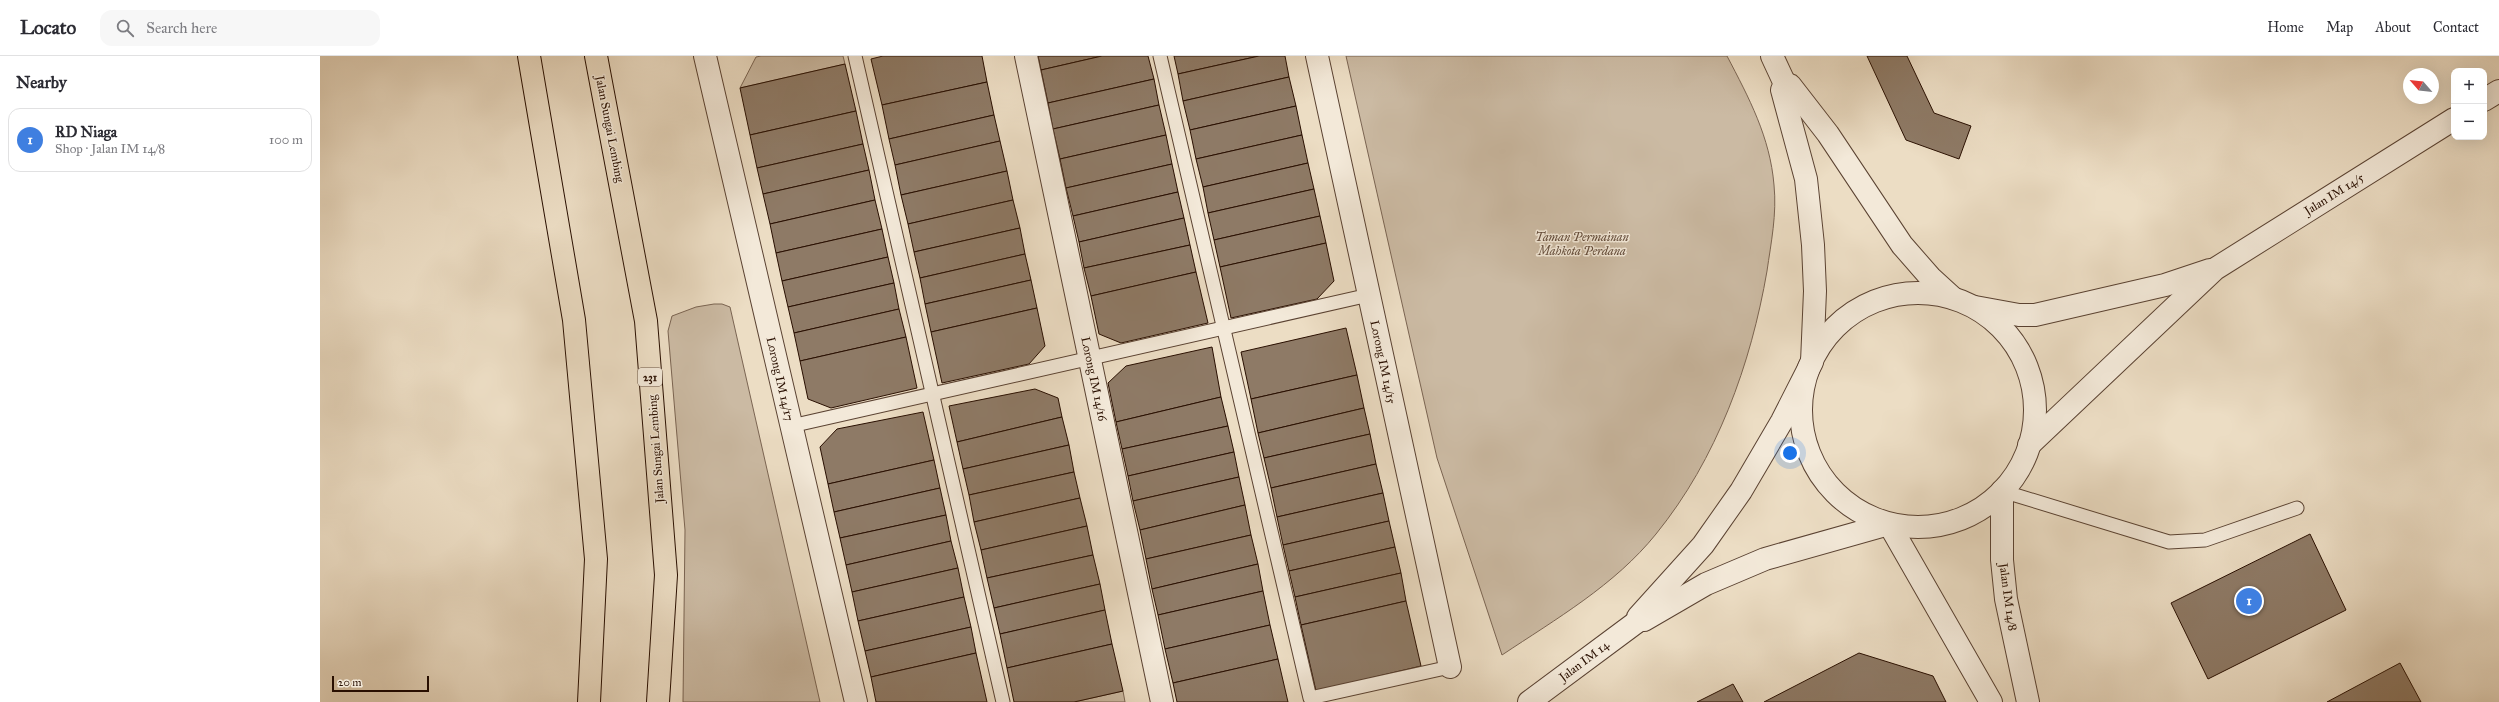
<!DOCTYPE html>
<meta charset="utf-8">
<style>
body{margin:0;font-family:"IM FELL Great Primer",serif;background:#f7f7f7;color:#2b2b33}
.controls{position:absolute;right:12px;top:12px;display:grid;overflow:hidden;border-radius:8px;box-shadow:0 4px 16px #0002}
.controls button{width:36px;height:36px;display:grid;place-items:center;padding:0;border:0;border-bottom:1px solid #e1e1e2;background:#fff;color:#2b2b33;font:20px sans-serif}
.compass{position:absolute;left:2083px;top:12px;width:36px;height:36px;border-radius:50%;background:#fff;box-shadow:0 4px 16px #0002;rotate:298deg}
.scale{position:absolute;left:12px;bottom:10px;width:97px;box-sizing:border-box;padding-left:4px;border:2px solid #290f01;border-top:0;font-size:11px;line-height:14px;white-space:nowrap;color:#290f01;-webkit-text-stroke:3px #f3e9d9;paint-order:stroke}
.you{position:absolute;left:1470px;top:397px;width:14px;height:14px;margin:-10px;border:3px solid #fff;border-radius:50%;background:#1a73e8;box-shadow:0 0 0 6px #1a73e833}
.badge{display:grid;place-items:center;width:26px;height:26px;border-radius:50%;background:#db2777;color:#fff;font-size:13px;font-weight:700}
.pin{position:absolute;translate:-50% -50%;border:2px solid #fff;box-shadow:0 1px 4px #0006}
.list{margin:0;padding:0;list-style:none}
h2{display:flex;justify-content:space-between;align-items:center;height:52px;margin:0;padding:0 16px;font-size:17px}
h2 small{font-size:13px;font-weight:400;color:#7c7c81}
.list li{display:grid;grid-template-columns:26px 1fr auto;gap:12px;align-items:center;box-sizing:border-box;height:64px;margin:0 8px 8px;padding:0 8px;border:1px solid #e1e1e2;border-radius:12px}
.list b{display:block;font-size:15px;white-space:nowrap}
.list p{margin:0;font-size:13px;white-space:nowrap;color:#7c7c81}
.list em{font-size:13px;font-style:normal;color:#7c7c81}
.icon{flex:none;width:22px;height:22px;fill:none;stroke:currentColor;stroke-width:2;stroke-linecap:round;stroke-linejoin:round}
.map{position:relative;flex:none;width:2179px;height:646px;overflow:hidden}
header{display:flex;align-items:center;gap:24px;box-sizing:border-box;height:56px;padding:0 20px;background:#fff;border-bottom:1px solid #e1e1e2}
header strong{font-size:19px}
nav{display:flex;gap:22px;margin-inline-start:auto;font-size:14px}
.search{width:280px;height:36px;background:#f7f7f7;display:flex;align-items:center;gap:10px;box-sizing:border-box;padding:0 14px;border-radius:12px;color:#7c7c81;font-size:15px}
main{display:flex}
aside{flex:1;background:#fff}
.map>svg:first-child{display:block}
.green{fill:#cbbaa3;stroke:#7a6452}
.building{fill:#8e7a66;stroke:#290f01}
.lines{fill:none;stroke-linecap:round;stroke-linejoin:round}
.service-casing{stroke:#5a4232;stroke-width:15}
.minor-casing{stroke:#5a4232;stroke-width:24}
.tertiary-casing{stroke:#5a4232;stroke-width:24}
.primary-casing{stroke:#290f01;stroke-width:24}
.service{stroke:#f3e9d9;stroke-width:13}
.minor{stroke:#f3e9d9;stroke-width:22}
.tertiary{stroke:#f3e9d9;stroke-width:22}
.primary{stroke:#ecddc4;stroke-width:22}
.labels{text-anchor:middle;stroke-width:3;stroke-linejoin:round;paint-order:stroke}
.shield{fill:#f3e9d9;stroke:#665042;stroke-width:1}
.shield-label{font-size:11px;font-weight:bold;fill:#290f01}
.street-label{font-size:12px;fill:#290f01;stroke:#f3e9d9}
.park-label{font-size:12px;font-style:italic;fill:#624b3a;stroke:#f3e9d9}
</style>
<header>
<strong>Locato</strong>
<div class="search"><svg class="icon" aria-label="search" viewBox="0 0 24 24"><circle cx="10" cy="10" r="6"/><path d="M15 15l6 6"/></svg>Search here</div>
<nav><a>Home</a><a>Map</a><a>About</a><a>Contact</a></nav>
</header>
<main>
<aside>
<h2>Nearby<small></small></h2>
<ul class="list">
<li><span class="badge" style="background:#3f7fe0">1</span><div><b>RD Niaga</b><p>Shop · Jalan IM 14/8</p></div><em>100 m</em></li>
</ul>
</aside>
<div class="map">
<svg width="2179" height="646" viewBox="0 0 2179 646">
<rect width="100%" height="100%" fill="#ecddc4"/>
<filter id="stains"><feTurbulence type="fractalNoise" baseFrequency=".005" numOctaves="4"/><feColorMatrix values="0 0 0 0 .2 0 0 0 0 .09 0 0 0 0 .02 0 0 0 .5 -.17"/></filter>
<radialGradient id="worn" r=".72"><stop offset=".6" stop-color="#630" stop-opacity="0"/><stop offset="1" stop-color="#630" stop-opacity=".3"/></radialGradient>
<!-- green -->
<g class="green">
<path d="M441,0H523L525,8L420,32L436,1Z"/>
<path d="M1026,0H1407C1429,42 1450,81 1454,129C1457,158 1451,187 1447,215C1431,308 1397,403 1336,478C1295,529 1236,563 1182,599L1117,402Z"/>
<path d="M394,248H402L410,251L500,646H363L365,474L348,275L352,260L376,251Z"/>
<path d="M803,635L805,646H754Z"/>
</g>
<!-- building -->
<g class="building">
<path d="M563,0H662L667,26L562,49L551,3Z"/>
<path d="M718,0H782L721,14Z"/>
<path d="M782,0H828L834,23L728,47L721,14Z"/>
<path d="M854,0H939L858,18Z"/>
<path d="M939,0H965L969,21L863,45L858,18Z"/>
<path d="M1547,0H1587L1614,57L1651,70L1639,103L1586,84Z"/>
<path d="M525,8L536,55L430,79L420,32Z"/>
<path d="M969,21L976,50L870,74L863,45Z"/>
<path d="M834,23L839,49L733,73L728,47Z"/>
<path d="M667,26L674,59L569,83L562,49Z"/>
<path d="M839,49L846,79L740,103L733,73Z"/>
<path d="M976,50L982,79L876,103L870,74Z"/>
<path d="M536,55L543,88L437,112L430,79Z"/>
<path d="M674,59L680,85L575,109L569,83Z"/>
<path d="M846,79L852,108L746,132L740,103Z"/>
<path d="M982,79L988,107L883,131L876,103Z"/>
<path d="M680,85L687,115L581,139L575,109Z"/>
<path d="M543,88L549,114L443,138L437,112Z"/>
<path d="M988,107L994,133L888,157L883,131Z"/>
<path d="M852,108L858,136L753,160L746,132Z"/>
<path d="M549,114L555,144L450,168L443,138Z"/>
<path d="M687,115L693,144L588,168L581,139Z"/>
<path d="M994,133L1000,160L894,184L888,157Z"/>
<path d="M858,136L864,162L759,186L753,160Z"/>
<path d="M555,144L562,173L456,197L450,168Z"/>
<path d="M693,144L700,172L594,196L588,168Z"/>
<path d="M1000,160L1006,187L900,211L894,184Z"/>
<path d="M864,162L870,189L764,212L759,186Z"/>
<path d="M700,172L705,198L600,222L594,196Z"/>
<path d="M562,173L568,201L462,225L456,197Z"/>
<path d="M1006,187L1014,225L997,243L911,262L900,211Z"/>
<path d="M870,189L876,216L771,240L764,212Z"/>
<path d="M705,198L711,224L605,248L600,222Z"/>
<path d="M568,201L574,227L468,251L462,225Z"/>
<path d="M876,216L888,267L801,287L779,278L771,240Z"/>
<path d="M711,224L717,252L611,276L605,248Z"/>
<path d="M574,227L579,253L474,277L468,251Z"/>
<path d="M717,252L725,290L709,308L622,327L611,276Z"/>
<path d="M579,253L586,281L480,305L474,277Z"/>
<path d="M1026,272L1037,319L931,343L921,296Z"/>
<path d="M586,281L597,332L511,352L488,343L480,305Z"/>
<path d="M892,291L901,341L796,366L788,327L806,310Z"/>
<path d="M1037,319L1044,352L938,377L931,343Z"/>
<path d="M715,333L738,342L742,361L637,386L629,350Z"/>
<path d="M901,341L908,370L802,393L796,366Z"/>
<path d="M1044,352L1050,378L944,402L938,377Z"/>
<path d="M603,356L614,404L508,428L500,391L517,373Z"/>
<path d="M742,361L749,389L643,413L637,386Z"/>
<path d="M908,370L914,396L808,420L802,393Z"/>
<path d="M1050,378L1056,408L951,432L944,402Z"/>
<path d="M749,389L754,416L649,439L643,413Z"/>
<path d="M914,396L919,421L813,445L808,420Z"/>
<path d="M614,404L620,432L514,456L508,428Z"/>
<path d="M1056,408L1063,437L957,461L951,432Z"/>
<path d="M754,416L760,442L654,466L649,439Z"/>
<path d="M919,421L925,449L820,474L813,445Z"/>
<path d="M620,432L626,459L520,482L514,456Z"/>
<path d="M1063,437L1069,465L963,489L957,461Z"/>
<path d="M760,442L767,470L661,494L654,466Z"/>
<path d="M925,449L931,479L826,503L820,474Z"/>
<path d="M626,459L631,485L526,509L520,482Z"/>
<path d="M1069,465L1075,491L969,515L963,489Z"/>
<path d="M767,470L773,499L667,522L661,494Z"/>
<path d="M1990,478L2026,554L1888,623L1851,547Z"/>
<path d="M931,479L938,508L832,533L826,503Z"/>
<path d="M631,485L638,512L532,536L526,509Z"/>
<path d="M1075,491L1081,517L975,541L969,515Z"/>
<path d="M773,499L780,528L674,552L667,522Z"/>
<path d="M938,508L943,535L838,559L832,533Z"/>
<path d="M638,512L644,541L538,565L532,536Z"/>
<path d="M1081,517L1086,545L981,569L975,541Z"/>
<path d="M780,528L785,554L680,578L674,552Z"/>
<path d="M943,535L950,569L845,593L838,559Z"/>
<path d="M644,541L651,571L545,595L538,565Z"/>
<path d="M1086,545L1101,610L996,635L981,569Z"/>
<path d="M785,554L792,588L687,612L680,578Z"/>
<path d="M950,569L958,603L853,627L845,593Z"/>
<path d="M651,571L656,597L551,621L545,595Z"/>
<path d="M792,588L803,635L754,646H694L687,612Z"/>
<path d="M656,597L667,646H556L551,621Z"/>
<path d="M1539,597L1613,620L1626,646H1444Z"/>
<path d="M958,603L968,646H857L853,627Z"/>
<path d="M2080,607L2101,646H2007Z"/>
<path d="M1413,628L1423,646H1377Z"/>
</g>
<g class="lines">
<!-- service casing -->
<g class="service-casing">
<g id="service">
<path d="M535,0L683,646"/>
<path d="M840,0L990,642L1130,611"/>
<path d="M471,370L1049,239"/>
<path d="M1682,435L1849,486L1885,484L1977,452"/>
</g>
</g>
<!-- minor casing -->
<g class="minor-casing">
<g id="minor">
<path d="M385,0L536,646"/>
<path d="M706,0L842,646"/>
<path d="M997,0L1130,611"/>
<path d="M2164,44L2179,35"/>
<path d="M1655,251L1699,259H1715L1845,229L1890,214"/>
<path d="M1709,389L1895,213L2134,63"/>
<path d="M1682,435V504L1686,543L1708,646"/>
<path d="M1569,468L1671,646"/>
</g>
</g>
<!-- tertiary casing -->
<g class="tertiary-casing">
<g id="tertiary">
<path d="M1452,0L1465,28"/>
<path d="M1465,28L1470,29L1508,78L1582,189L1610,221L1633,242"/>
<circle cx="1598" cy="354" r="117"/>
<path d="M1324,564L1386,528L1445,503L1569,468"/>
<path d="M1318,565V561L1383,489L1421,435L1462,365L1492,306L1495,235L1493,189L1486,123L1462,34L1465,28"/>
<path d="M1209,646L1318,565"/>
</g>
</g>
<!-- primary casing -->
<g class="primary-casing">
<g id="primary">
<path d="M209,0L254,264L276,503L269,646"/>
<path d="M276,0L326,265L346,519L338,646"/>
</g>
</g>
<!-- service -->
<use href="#service" class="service"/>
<!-- minor -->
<use href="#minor" class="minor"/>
<!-- tertiary -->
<use href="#tertiary" class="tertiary"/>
<!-- primary -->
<use href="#primary" class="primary"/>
</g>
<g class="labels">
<!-- shield labels -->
<rect class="shield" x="318" y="312" width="24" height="18" rx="3"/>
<g class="shield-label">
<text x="330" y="325">231</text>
</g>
<!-- street labels -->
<g class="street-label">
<text transform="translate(290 73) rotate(79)" y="4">Jalan Sungai Lembing</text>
<text transform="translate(2014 138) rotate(-32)" y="4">Jalan IM 14/5</text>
<text transform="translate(1063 306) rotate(78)" y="4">Lorong IM 14/15</text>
<text transform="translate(460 323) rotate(77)" y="4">Lorong IM 14/17</text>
<text transform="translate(774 323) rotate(78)" y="4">Lorong IM 14/16</text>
<text transform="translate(336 393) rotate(-94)" y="4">Jalan Sungai Lembing</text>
<text transform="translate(1688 541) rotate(82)" y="4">Jalan IM 14/8</text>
<text transform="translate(1264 605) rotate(-37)" y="4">Jalan IM 14</text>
</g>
<!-- park labels -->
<g class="park-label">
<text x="1262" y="185">Taman Permainan<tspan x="1262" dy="14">Mahkota Perdana</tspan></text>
</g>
</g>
<rect width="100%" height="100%" filter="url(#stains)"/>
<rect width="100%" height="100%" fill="url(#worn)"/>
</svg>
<div class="controls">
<button>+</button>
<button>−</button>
</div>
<svg class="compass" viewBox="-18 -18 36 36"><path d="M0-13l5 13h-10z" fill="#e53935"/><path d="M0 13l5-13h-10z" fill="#7c7c81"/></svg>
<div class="scale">20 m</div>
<div class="you"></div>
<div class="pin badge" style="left:1929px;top:545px;background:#3f7fe0">1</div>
</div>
</main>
